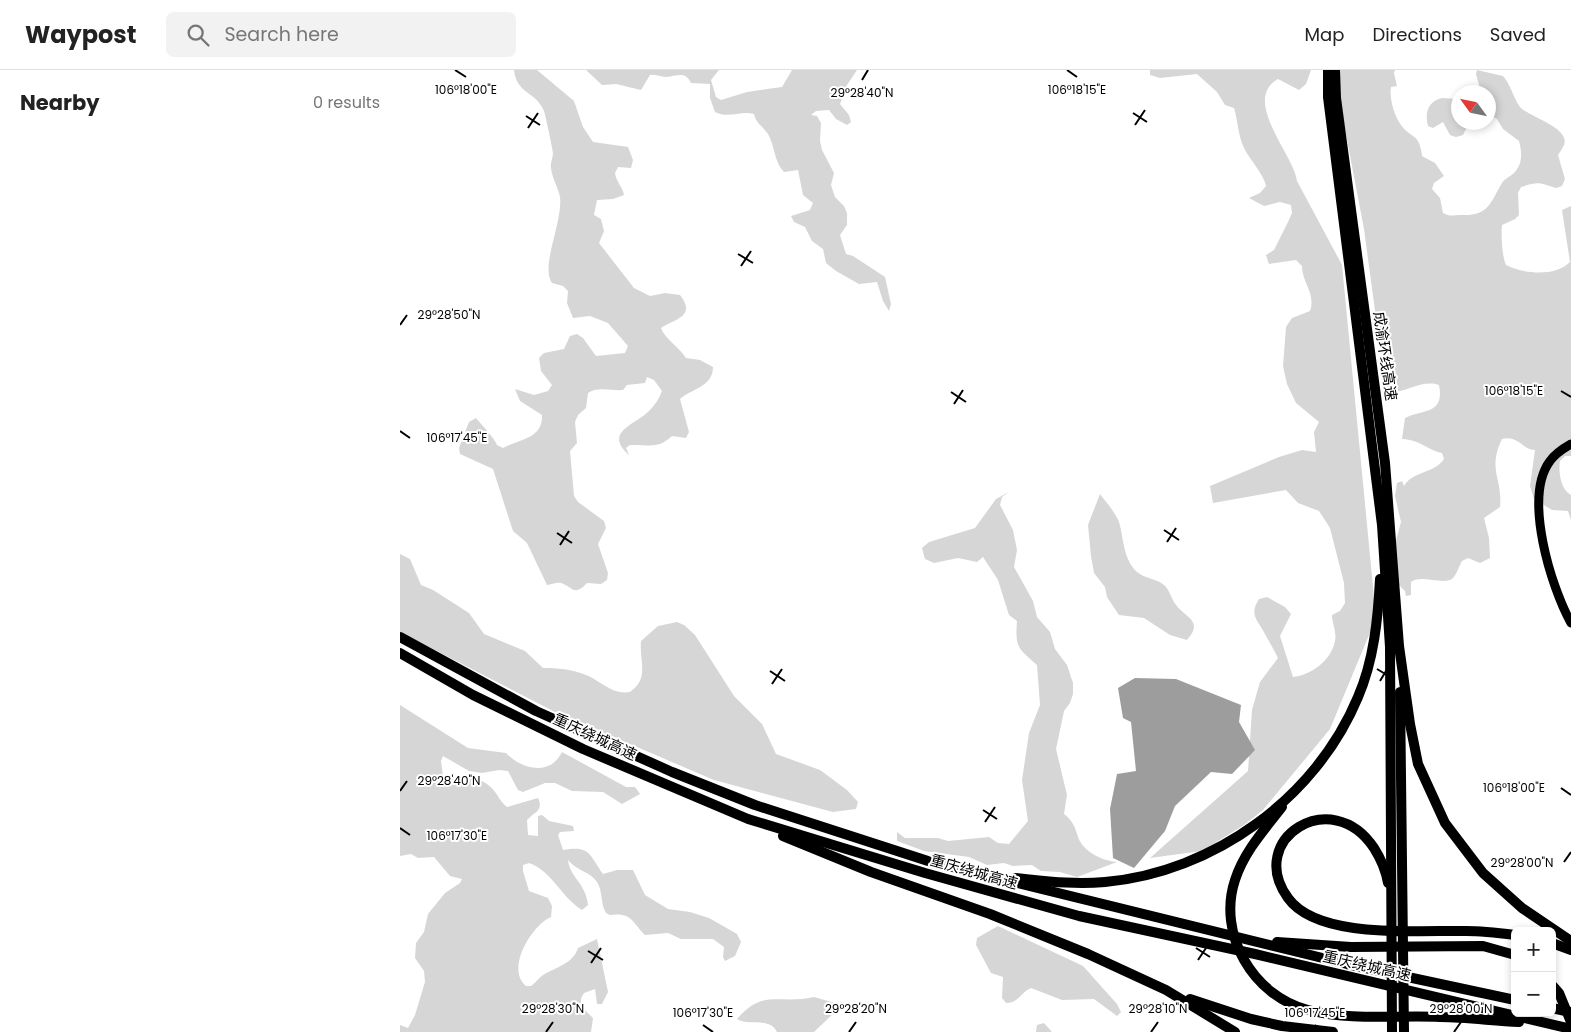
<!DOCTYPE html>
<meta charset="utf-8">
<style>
body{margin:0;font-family:Poppins,"Noto Sans SC",sans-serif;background:#f2f2f2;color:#222}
.controls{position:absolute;right:15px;bottom:15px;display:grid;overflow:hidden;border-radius:8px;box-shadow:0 2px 8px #0003}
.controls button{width:45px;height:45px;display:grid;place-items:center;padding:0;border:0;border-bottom:1px solid #e0e0e0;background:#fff;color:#222;font:25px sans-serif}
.compass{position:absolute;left:1051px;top:15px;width:45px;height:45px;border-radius:50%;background:#fff;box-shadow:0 2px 8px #0003;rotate:303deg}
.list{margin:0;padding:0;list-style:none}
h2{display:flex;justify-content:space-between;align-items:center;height:65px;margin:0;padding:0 20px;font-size:21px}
h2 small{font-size:16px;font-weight:400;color:#767676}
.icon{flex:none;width:28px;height:28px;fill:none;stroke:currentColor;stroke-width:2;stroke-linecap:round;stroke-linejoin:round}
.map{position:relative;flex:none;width:1171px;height:962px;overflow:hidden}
header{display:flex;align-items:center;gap:30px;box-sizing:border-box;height:70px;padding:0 25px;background:#fff;border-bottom:1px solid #e0e0e0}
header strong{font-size:24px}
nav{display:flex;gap:28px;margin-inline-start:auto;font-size:18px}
.search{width:350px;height:45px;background:#f2f2f2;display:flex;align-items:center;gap:12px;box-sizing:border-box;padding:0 18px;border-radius:8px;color:#767676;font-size:19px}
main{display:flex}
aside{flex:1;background:#fff}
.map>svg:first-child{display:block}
.green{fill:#d6d6d6}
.water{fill:#9d9d9d}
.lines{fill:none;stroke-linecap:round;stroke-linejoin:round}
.primary{stroke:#000;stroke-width:9}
.motorway{stroke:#000;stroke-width:10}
.ticks{fill:none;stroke:#000;stroke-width:2}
.labels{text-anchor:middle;stroke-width:4;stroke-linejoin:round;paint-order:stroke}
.street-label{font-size:15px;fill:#000;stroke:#fff}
.ticks-label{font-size:12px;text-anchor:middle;fill:#000;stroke:#fff;stroke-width:4;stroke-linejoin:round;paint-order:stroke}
</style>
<header>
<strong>Waypost</strong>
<div class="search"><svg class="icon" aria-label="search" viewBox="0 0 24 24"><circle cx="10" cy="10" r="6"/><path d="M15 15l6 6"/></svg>Search here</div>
<nav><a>Map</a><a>Directions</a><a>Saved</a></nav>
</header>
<main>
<aside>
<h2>Nearby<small>0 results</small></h2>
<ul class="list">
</ul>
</aside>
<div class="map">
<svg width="1171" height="962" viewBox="0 0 1171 962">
<rect width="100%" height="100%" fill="#fff"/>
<!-- green -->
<g class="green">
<path d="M114,0H137L174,31L183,57L193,72L228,77L233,90L231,98L218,97L215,103C216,112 223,117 224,125L213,129L197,130L194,145L201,149L204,161L199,173L234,218L250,226L265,223L280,225C297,247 274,249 261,258C264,268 280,278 286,288L300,290L313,297C313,317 291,319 280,329L289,362L286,368L272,366C257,380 249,374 230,375L226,378L229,385C203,362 235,355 249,341C255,335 259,329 262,321L254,310L247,307L245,313L227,315L223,320C212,321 197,316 188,323L186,338L178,345L175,352L177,373L170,381L174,426L178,432L204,451L206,458L198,474L208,503L207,510L201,514L187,513C174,527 173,517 161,513C157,512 150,515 147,515L127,473L113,461L93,399L60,384L59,378L69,352L76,348C81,354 95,369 97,375L103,378C119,369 143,369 142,345L120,331L115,319L134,325L148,321L152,315L141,301L139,288L144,283L164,279L170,266L177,264L183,268L196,286L225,283L228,276L208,253L190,246L173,248L167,233L168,221L163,216L152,213C140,196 163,152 160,127C158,117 152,108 151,98C150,93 153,88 153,83C152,76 146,48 144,41C135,20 117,25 114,0Z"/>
<path d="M186,0H319L311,10L316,27L321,30L347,22L382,17L392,0H457L447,15L440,34L449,45L451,52L447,55L436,49L429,40L416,41L411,45L417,46L421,53L420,71L422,80L434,103L431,115L435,127L444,136L447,143V155L440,165L446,184L453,186L485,207L491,234L489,241L483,231L477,212L459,214L436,201L426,193L423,179L412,171L405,157L394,152L391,146L410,140L413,133L403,125L398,100L384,102C374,92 375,76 368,64C363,56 356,54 354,44C341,40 329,49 315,42L310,28V14L291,13C285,1 278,6 266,7C260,7 256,4 250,5L241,20L216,14L202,15Z"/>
<path d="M750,0H911L906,14L899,20L878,9C841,30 894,85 897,111L942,195L976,548L930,659L863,740L844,755L802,781L750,788L848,701L852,640L860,612L878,588C874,580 870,573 866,566C859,551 848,546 859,529L867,527L885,537L891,544L880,566L893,607C911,605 931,591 935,571C937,563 932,553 932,545L940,541L945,533L944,513L930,458L919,441L898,433L886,420L813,433L810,416L879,387L902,380L916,382L914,362L919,352L896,333L887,314L883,296L886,257L892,248L910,241C916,223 902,213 902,196L896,190L869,194L866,185L874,180L888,152L892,143L891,135L880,132L864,136L849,128L860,123L866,116C864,105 851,91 845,80C838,67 838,51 834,38L825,35L817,22L797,4L760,8L750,5Z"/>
<path d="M936,0H995L994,3L997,16L991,17C989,27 994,46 1001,55C1012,70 1019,62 1022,86L1035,93L1044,106L1034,113L1032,119L1040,128L1043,143C1050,147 1054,145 1061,145C1089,146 1090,133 1102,113C1105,108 1110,107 1114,103C1123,94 1122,82 1119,71L1103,59L1097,49L1089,45L1088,22H1081L1076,4L1077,0L1103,6C1111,15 1113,27 1120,37C1129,47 1171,58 1164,75C1162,79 1160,82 1158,85L1165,109L1162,116L1156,118C1139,113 1139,111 1121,117L1118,123L1119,145L1115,149L1102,155C1101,164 1102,187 1106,195C1123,204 1156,207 1170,192L1162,140L1171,136V386H1165L1160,391C1158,402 1161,420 1171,425V450L1168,441L1152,440L1134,429L1130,416L1135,380C1122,380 1119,365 1102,369C1087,400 1103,409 1100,437L1084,448L1089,468L1090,488L1080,493L1068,488L1062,491C1059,496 1057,504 1053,508C1044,516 1022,504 1011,512V525L1006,526L1005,521L995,511V474L1001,452L995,426L997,413L1002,411L1004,416C1014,400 1034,404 1044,389L1042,383C1029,381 1021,370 1002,369L1005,348C1022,339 1045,345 1039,315C1021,309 1005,324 988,322L985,315L964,159L936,12Z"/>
<path d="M1042,28L1058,29V52L1069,53L1063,65L1056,67L1050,65L1043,52L1033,58L1028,56C1025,43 1027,32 1042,28Z"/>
<path d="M609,422L602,427L600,435L613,460L617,480L614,497L633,531L637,547L650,562L655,579L667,595L673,613V624L670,633L664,641L656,679L667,725L664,744C673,751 675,757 678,767C683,782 703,791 717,792L677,807L660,802L641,801L632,795L613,796L604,793L587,795L569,787L524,781L497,771V762L505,768H538L548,771L589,767L598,773L609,774L628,751L622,710L629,663L640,635L637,595C618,578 615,578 617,551L609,545L598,510L583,487L577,492L558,488L534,493L525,489L522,478L529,472L575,458L596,429Z"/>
<path d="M700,424C706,432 715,442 719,452C724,469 723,489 737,502C745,509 756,508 764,515C770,520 771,529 776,535C786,548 804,551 787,570L770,565L744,548L719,545L707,527L705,517L694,503L691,486L688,455Z"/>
<path d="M0,484L10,489L21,515L33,520L69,543L84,564L125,581L143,598C158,598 172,599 186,605C201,611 212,625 230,622C250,608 239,591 241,571L258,556L277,552L284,555L295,565L334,626L362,654L376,684L420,700L447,720L458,732L456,739L433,742L314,710L153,641L0,562Z"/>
<path d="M0,635L68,678L106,683C121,699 150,707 162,682L226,717H235L240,724L222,734L203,722L172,721L155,713H145L123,722L118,720L108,701L99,700L82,703L69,701L43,686L41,691L43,706C55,711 67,705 79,710C97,717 96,728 107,737L138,728C144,741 134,742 127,750L128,765L138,766V746L142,745L149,751L173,756L174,761L160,762L158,765L163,780C190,775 189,784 203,804L217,800H233L245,825L268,839L290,842L309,848L337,864L341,872L335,886L325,891L323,887L324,877L313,869H281L268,863L245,865C232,852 232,842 210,845L206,843C200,833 203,821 197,812C191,802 177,801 168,790C170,808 186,813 188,835L182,840C161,827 153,802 129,793L123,795V801L129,821L148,828L152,836L151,847C132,855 105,899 126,916H131C135,913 139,908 143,905C156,897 173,894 178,878L197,869L208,922L202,934H197L195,919L184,923C176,934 185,940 193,948L191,962H0V955L8,958L15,945L25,912L24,901L15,888L16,873L24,862L28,844L45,823L60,813L62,809L50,806L34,787L18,788L11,784L0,786Z"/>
<path d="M598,856L683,896L717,934L721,942L717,946L694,929L662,930L631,918C621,922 619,933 606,933L602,928L603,907L591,903L576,875L577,868Z"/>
<path d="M414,927L435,933L437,940L414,962H377C369,946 349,957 337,949C363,918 379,935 414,927Z"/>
<path d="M644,953L652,962H636L637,955Z"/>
</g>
<!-- water -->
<path class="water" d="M735,608L776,609L841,635L839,652L855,680L832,704L811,702L775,736L765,761L734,798L713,788L710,739L717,704L736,701L731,652L723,648L718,618Z"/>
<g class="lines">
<!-- primary -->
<path class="primary" d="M1171,374C1164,378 1155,384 1150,391C1123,427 1151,517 1171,553"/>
<!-- motorway -->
<g class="motorway">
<path d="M928,0V27L982,455L990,577L992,962"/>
<path d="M935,0L936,28L985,393L999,576L1010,654L1018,694L1045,753L1083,803L1122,838L1171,871"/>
<path d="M0,567L136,641L272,702L355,735L528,791L947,894L1115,930"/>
<path d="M0,583L73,625L183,679L348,749L525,803L679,846L855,884L1171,959"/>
<path d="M1000,622L1004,962"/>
<path d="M882,737C864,760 844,782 835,810C817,864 853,926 908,940C951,951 997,945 1040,947C1067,947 1093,951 1119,952"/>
<path d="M383,766L471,802L590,844L688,884L766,920L835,962"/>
<path d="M615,808C645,811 674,815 705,812C814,802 916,728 958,627C974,590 978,548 980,509"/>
<path d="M988,813C986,801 981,789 974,778C932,714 845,769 888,828C918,870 1020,860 1066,861C1082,861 1099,863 1115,865"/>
<path d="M877,872L951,877L1083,876L1115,885"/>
<path d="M1152,873L1171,880"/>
<path d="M1152,915L1159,923L1171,952"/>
<path d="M790,929L851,949L882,956L933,962"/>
<path d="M1152,938L1170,942"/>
</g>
</g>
<!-- ticks -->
<path class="ticks" d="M55,0L66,7M667,0L677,7M462,10L468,0M733,43L747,52M126,46L140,55M735,55L745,40M128,58L138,43M946,181L960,191M338,184L353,193M948,193L958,178M341,196L351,181M0,255L7,245M1161,321L1171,327M551,322L566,332M554,334L563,320M0,361L10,368M764,460L779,470M157,463L172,473M767,472L776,458M160,475L169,461M977,599L992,608M370,601L385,611M980,611L989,596M372,614L382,599M1161,718L1171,725M0,721L7,711M583,740L597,749M585,752L595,737M0,758L10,765M1164,792L1171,782M796,878L810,887M188,881L203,890M798,890L808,875M191,893L201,878M303,955L313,962M915,955L925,962M146,962L153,952M449,962L456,952M751,962L758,952M1054,962L1061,952"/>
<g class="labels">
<!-- street labels -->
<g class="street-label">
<text transform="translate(985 286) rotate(82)" y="5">成渝环线高速</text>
<text transform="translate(195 667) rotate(25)" y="5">重庆绕城高速</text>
<text transform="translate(574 802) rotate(16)" y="5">重庆绕城高速</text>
<text transform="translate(967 896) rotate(13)" y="5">重庆绕城高速</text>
</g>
</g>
<g class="ticks-label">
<text x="66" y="24">106°18'00"E</text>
<text x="677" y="24">106°18'15"E</text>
<text x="462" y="27">29°28'40"N</text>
<text x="49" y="249">29°28'50"N</text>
<text x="1114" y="325">106°18'15"E</text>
<text x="57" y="372">106°17'45"E</text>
<text x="49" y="715">29°28'40"N</text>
<text x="1114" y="722">106°18'00"E</text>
<text x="57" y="770">106°17'30"E</text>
<text x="1122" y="797">29°28'00"N</text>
<text x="153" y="943">29°28'30"N</text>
<text x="456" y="943">29°28'20"N</text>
<text x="758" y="943">29°28'10"N</text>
<text x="1061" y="943">29°28'00"N</text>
<text x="303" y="947">106°17'30"E</text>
<text x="915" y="947">106°17'45"E</text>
</g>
</svg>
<div class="controls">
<button>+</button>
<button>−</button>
</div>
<svg class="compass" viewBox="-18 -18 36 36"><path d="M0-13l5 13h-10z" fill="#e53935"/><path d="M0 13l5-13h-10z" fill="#767676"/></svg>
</div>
</main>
